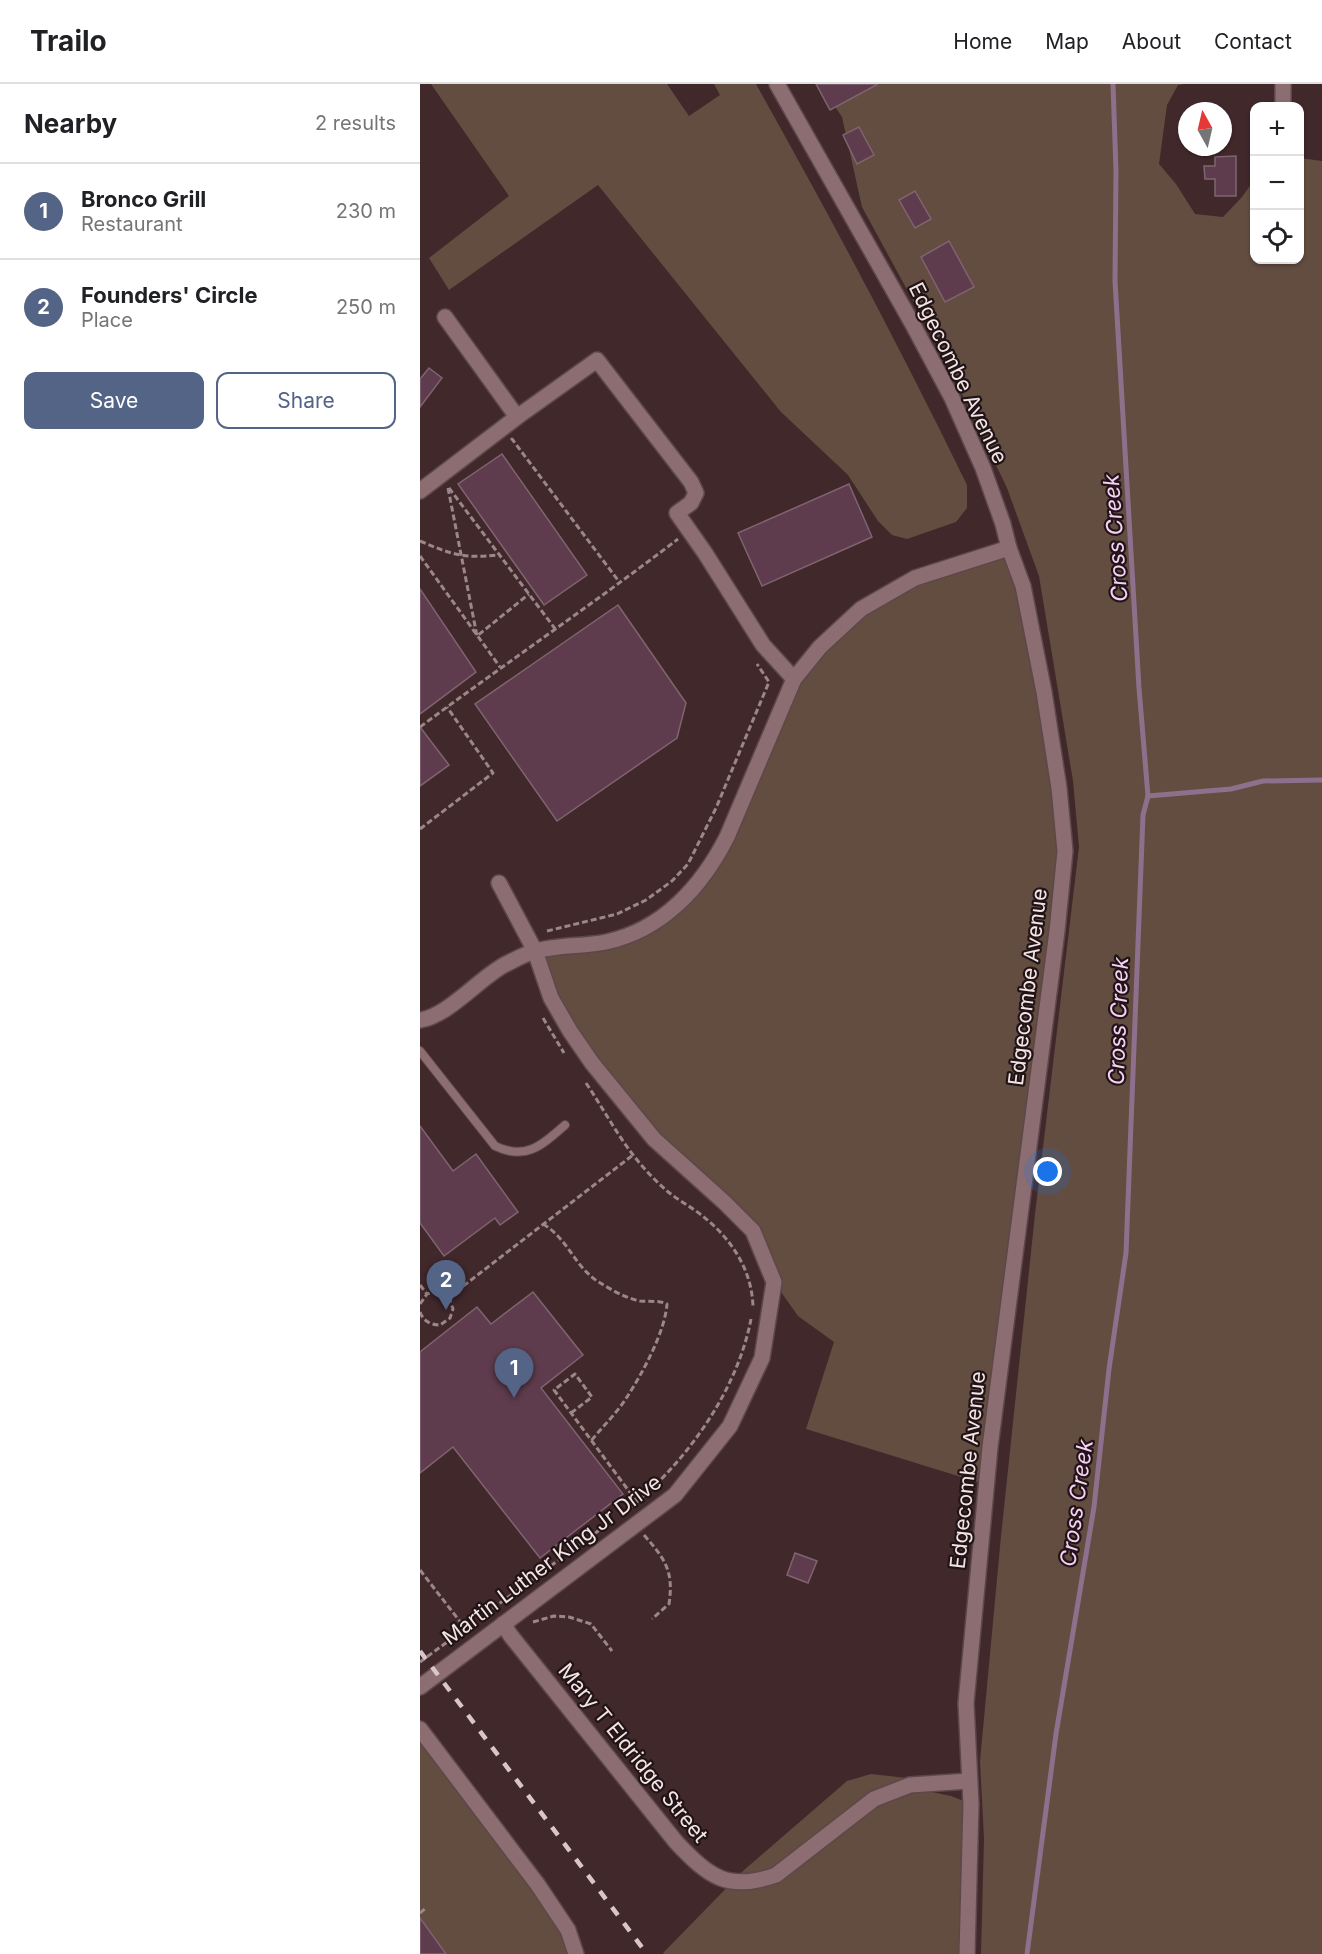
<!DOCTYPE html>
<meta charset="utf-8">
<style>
body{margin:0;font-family:Inter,sans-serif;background:#f6f6f6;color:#202124}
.controls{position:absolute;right:18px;top:18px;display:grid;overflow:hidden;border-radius:12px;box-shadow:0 2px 4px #0004}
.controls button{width:54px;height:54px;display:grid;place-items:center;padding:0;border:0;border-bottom:2px solid #e0e0e0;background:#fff;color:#202124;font:30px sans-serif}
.compass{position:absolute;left:758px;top:18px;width:54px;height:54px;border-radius:50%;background:#fff;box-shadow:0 2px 4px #0004;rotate:352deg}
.you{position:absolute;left:628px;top:1088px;width:21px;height:21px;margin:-15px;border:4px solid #fff;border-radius:50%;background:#1a73e8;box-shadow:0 0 0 9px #1a73e833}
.badge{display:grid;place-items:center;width:39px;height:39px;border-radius:50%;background:#546486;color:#fff;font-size:20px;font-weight:700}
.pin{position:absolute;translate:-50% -50px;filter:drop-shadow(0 2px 3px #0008)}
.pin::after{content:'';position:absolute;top:32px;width:21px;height:18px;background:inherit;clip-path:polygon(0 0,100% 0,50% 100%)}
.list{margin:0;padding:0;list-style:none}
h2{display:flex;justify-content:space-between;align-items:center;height:78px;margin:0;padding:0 24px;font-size:26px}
h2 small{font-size:20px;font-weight:400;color:#757577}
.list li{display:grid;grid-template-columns:39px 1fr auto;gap:18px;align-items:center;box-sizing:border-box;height:96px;padding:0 24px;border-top:2px solid #e0e0e0}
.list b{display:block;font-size:22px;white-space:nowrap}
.list p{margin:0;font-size:20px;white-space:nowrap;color:#757577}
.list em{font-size:20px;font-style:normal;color:#757577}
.actions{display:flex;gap:12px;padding:18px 24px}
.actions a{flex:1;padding:14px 0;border:2px solid #546486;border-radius:12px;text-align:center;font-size:21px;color:#546486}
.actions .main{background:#546486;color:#fff}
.icon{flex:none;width:33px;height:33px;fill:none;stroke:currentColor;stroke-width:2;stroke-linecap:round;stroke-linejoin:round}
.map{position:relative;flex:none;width:902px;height:1870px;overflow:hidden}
header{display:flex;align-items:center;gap:36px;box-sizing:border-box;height:84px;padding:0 30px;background:#fff;border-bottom:2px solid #e0e0e0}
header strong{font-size:28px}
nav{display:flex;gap:33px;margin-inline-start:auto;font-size:21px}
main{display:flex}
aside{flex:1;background:#fff}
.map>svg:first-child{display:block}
.green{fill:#634d40}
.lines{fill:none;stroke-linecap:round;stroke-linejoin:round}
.stream{stroke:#8e708d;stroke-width:5}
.building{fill:#5f3c4d;stroke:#7f6470;stroke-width:1.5}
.lane-casing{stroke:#5d474b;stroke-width:10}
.street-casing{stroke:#5d474b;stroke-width:18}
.path{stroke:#9b8689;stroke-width:3;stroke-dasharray:6 3;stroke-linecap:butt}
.lane{stroke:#8c6d71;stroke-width:8}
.street{stroke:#8c6d71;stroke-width:15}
.rail{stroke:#d9c6c9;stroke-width:4.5;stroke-dasharray:10 10;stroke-linecap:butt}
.labels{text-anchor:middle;stroke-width:4.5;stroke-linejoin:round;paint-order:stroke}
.street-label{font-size:21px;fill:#f5e4e6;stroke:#201416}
.water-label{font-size:22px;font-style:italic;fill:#f9d1f8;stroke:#201416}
</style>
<header>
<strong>Trailo</strong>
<nav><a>Home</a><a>Map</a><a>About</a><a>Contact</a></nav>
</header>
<main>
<aside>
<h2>Nearby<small>2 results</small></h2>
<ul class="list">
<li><span class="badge">1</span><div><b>Bronco Grill</b><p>Restaurant</p></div><em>230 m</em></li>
<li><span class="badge">2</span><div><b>Founders' Circle</b><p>Place</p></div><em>250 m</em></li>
</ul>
<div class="actions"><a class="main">Save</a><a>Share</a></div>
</aside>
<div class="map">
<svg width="902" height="1870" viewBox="0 0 902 1870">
<rect width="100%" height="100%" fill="#41282b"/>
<!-- green -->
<g class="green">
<path d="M11,0H247L269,32L300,11L294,0H336C410,132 481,265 547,401V424L536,438L487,455L472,451L458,437L428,391L361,328L178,101L29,206L9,174L89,112Z"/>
<path d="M400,0H765L758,1L747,21L739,80L756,100L775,130L803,133L822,113L834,96V176H880V74L902,77V1870H561L564,1755L560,1677L581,1452L615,1130L659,763L653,697L619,492L587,404L527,279L442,123L422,33Z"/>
<path d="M589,464L611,545L645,767L567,1401L386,1345L414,1258L378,1232L354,1198L333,1147L274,1090L172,979L115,867L187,858L242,832L277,801L379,587L426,538L488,498Z"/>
<path d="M0,1650L145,1846L151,1870H0Z"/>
<path d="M451,1690L487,1694L507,1707L531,1712L551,1720L546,1870H244L243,1869L324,1786L427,1697Z"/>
</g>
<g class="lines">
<!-- stream -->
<g class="stream">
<path d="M728,712L811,705L843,697L902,696"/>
<path d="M607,1870L636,1650L674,1423L689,1285L706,1169L723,731L728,712L719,604L695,197L696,87L693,0"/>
</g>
</g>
<!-- building -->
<g class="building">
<path d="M396,0H458L410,26Z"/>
<path d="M439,43L454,71L437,80L423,51Z"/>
<path d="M816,72V112H795V95H785L784,82H795V73Z"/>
<path d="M495,107L511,135L495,144L479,116Z"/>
<path d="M529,157L554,203L525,218L501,173Z"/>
<path d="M9,284L22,294L0,323V295Z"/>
<path d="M82,370L167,491L124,521L38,400Z"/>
<path d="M429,400L452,453L342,502L318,449Z"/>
<path d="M0,505L56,588L0,630Z"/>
<path d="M198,521L266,619L257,654L137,737L55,620Z"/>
<path d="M0,643L29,681L0,702Z"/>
<path d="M0,1042L33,1087L56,1070L98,1128L80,1141L75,1134L24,1172L0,1139Z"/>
<path d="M113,1208L163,1271L121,1304L203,1410L120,1474L33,1363L0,1389V1268L57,1223L71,1240Z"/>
<path d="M375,1469L397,1477L388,1499L367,1491Z"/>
<path d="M0,1834L26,1870H0Z"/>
</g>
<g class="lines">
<!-- lane casing -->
<g class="lane-casing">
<path id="lane" d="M0,967L75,1062C106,1077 122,1061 145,1041"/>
</g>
<!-- street casing -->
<g class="street-casing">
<g id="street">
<path d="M357,0L492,239L532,314L563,384L583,440L589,464L603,502L624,608L639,704L645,767L637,847L570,1363L546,1619L551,1720L547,1870"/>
<path d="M863,0V22"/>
<path d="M25,233L97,333"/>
<path d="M0,407L97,333L177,276L271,398L276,409L271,419L257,429L285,469L343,561L374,595"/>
<path d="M0,936C29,932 62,891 88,879C96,875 105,870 113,868C136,860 163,863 186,858C243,846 282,802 307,753L374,595L400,563L441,525L495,494L589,464"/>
<path d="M83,1540L91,1552L256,1758C289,1793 308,1808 356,1791L454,1715L490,1701L549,1697"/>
<path d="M0,1603L255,1411L310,1342L342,1274L354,1198L333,1147L304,1118L234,1055L172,979L150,947L131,914L115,867L79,799"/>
<path d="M0,1645L118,1801L148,1846L156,1870"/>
</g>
</g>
<!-- path -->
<g class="path">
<path d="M91,356L92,355L200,499"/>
<path d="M28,404L57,552L109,510"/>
<path d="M29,404L136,546"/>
<path d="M0,457C30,470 44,475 77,471"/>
<path d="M0,472L80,583"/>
<path d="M0,643C86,579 173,520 258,455"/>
<path d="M0,745L73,689L27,623"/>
<path d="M127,847L197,830L226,816L252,797L268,780L296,724L349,598L337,580"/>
<path d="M123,934L144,969"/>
<path d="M166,999C185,1027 200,1057 223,1083C230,1091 238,1099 246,1106C255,1114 266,1120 276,1127C308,1150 332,1183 333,1223"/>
<path d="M123,1140C148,1155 153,1180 177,1197C190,1205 205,1214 220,1217C229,1218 239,1216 247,1220C245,1248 222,1290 207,1313C197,1329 183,1342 171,1357"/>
<path d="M0,1201L7,1210"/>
<path d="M29,1213L213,1071"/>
<path d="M0,1220L7,1210L18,1207L29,1213L33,1225L30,1234L20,1241C11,1241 3,1237 0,1228"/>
<path d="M151,1329L172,1313L155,1290L134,1306L217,1418"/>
<path d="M208,1425C265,1380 317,1308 331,1235"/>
<path d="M224,1451C245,1475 254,1487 249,1520L232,1535"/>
<path d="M0,1486L45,1544"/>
<path d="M113,1538L134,1532L149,1533L171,1540L192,1567"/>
<path d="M0,1578L193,1436"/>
<path d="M0,1829L6,1824"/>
</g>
<!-- lane -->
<use href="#lane" class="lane"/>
<!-- street -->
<use href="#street" class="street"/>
<!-- rail -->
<path class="rail" d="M0,1567L227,1870"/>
</g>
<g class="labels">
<!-- street labels -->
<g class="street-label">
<text transform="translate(538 289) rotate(64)" y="7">Edgecombe Avenue</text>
<text transform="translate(608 903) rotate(-83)" y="7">Edgecombe Avenue</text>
<text transform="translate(548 1386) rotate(-84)" y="7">Edgecombe Avenue</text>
<text transform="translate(132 1476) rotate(-37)" y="7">Martin Luther King Jr Drive</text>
<text transform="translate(213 1669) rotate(51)" y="7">Mary T Eldridge Street</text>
</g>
<!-- water labels -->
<g class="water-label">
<text transform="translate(695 454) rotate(-94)" y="8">Cross Creek</text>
<text transform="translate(698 937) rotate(-88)" y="8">Cross Creek</text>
<text transform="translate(656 1419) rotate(-82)" y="8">Cross Creek</text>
</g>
</g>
</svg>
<div class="controls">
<button>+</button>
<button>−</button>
<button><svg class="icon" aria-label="locate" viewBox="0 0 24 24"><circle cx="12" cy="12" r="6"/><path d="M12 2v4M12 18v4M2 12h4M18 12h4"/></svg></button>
</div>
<svg class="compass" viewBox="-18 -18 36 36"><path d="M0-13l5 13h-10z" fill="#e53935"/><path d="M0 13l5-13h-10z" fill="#757577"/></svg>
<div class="you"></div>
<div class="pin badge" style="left:94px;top:1314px">1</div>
<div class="pin badge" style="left:26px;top:1226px">2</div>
</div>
</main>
